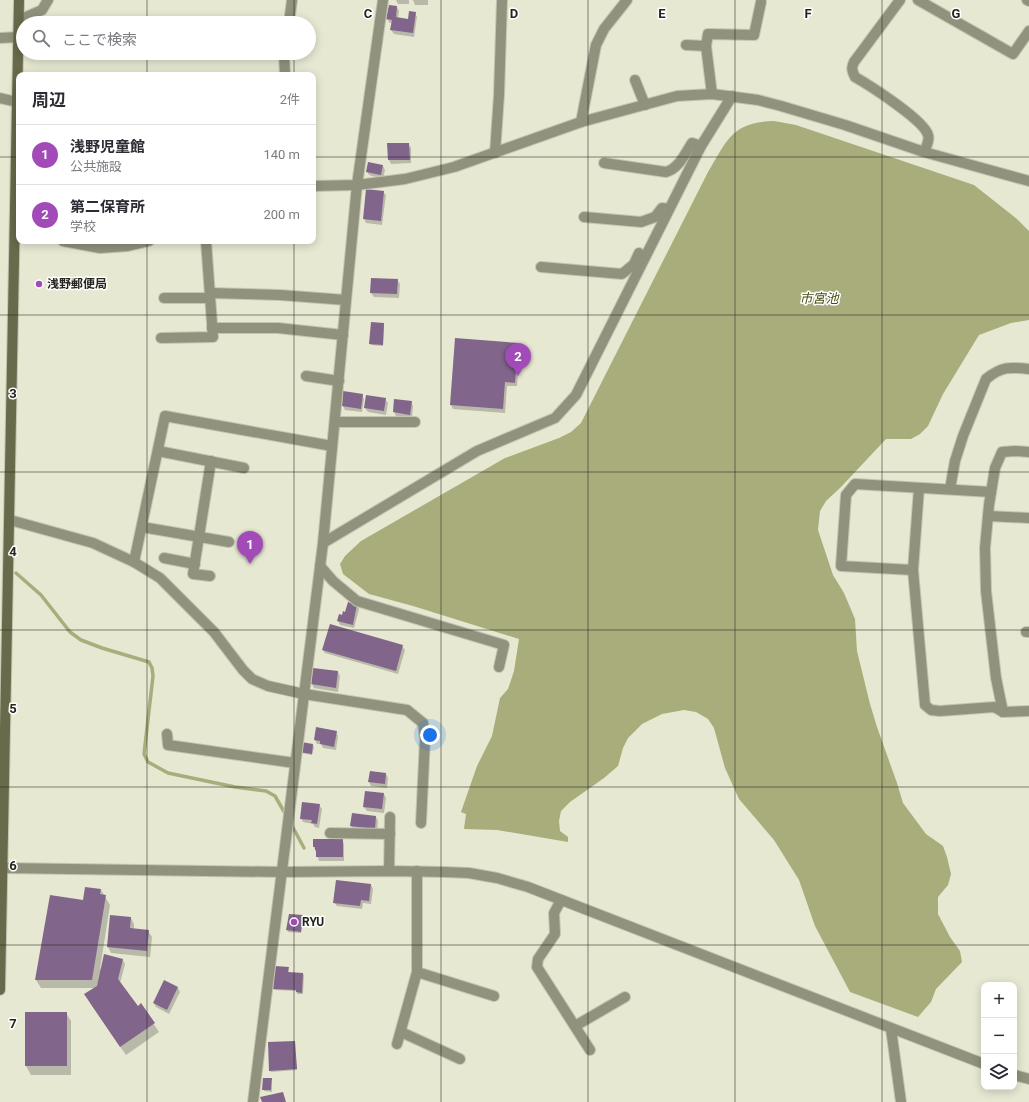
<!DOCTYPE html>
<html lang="ja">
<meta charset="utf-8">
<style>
body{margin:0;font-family:Roboto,"Noto Sans JP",sans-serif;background:#f7f7f7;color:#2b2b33}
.controls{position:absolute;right:12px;bottom:12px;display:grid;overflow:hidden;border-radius:8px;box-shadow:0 2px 10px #0003}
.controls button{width:36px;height:36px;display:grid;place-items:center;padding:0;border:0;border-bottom:1px solid #e1e1e2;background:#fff;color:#2b2b33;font:20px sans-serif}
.you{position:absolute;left:430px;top:735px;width:14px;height:14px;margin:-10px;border:3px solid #fff;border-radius:50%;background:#1a73e8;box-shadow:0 0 0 6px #1a73e833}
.badge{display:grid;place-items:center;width:26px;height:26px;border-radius:50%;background:#a24bb8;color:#fff;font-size:13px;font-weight:700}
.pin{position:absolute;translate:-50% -33px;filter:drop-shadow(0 1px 2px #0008)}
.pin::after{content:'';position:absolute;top:21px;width:14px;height:12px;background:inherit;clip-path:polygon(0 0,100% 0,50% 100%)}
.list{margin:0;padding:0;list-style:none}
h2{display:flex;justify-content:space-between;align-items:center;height:52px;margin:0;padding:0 16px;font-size:17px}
h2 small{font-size:13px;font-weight:400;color:#7c7c81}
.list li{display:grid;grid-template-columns:26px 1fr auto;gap:12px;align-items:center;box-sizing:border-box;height:60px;padding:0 16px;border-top:1px solid #e1e1e2}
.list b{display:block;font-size:15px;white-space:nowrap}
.list p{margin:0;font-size:13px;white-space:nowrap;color:#7c7c81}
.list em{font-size:13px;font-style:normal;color:#7c7c81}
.icon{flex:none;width:22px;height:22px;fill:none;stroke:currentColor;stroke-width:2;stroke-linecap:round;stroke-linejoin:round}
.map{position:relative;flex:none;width:1029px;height:1102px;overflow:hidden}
.search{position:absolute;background:#fff;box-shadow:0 2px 10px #0003;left:16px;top:16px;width:300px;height:44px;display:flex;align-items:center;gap:10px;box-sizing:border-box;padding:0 14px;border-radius:22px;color:#7c7c81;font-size:15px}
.panel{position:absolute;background:#fff;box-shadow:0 2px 10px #0003;left:16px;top:72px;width:300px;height:172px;border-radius:8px}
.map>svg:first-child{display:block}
.water{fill:#a9ad7b}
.shadow{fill:#0003}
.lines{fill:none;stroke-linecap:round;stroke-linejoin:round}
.stream{stroke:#a9ad7b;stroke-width:3.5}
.building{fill:#82658a}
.street-casing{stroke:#c3c5b1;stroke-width:12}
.secondary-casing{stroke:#c3c5b1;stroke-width:12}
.street{stroke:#90927d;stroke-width:10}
.secondary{stroke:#686a4b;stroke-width:10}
.grid{fill:none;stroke:#25251d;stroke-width:1;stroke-opacity:0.55}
.poi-dot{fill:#a24bb8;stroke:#fff;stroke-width:1.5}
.labels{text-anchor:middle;stroke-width:3;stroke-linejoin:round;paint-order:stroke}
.poi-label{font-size:12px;font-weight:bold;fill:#25251d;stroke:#fff;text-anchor:start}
.water-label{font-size:13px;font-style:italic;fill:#4a4c12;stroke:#fff}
.grid-label{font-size:13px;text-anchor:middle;font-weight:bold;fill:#25251d;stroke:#fff;stroke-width:3;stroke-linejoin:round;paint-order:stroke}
</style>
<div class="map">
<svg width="1029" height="1102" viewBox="0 0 1029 1102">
<rect width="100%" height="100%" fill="#e6e8d2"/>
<!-- water -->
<path class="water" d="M774,121L796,125L974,185L1017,219L1029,231V320L1011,323L979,335L943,394L928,426L920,434L911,439H886L841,487L826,501L820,511L818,530L833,575L844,593L855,619L857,651L870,704L877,727L897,783L903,803L926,834L943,846L947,857L951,874L948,885L938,897V914L950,937L960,951L962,962L936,989L931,1002L918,1017L850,992L815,926L799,880L774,840L739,799L725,768L714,728L708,719L696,712L684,710L662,714L642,724L628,738L623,748L618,766L604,778L570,802L561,811L559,821L560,831L568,837V842L497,830L464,829L466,814L461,812L477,766L492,736L500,698L508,689L514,671L519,639L413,606L369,594L343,574L340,564L345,556L361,541L505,458L559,438L571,432L581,423L708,172C727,140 732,122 774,121Z"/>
<!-- shadow -->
<g class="shadow">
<path d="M396,0H409V4H398Z"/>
<path d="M413,0H428V5H415Z"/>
<path d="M397,7L399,11L398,18L409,20L415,13L417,17L414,37L394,34L391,30L393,23H390L387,19Z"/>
<path d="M388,144H408L411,148V163L391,164L389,160Z"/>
<path d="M383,166L385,170L383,179L369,175L367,171Z"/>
<path d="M383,192L386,195L382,225L366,223L364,219Z"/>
<path d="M397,280L400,284L399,298L374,297L371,293Z"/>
<path d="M384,324L383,346L371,345L370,343Z"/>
<path d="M518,344L520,348L517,386H507L505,413L453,409L451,405Z"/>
<path d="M362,395L364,399L362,412L345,410L343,406Z"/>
<path d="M367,396L385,399L388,403L386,415L368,412L365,408Z"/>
<path d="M395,400L411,402L413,406L412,418L396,416L394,412Z"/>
<path d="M357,605L359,609L354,628L340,625L338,621Z"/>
<path d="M402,646L405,650L398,674L325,653L323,650Z"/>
<path d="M314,669L338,672L340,676L338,692L314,688L312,684Z"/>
<path d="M336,732L338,736L336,750L323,748L321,744H317L315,740Z"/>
<path d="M313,745L314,747L312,755L301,753L300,752Z"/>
<path d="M386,774L388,778L387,788L371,786L369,782Z"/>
<path d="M384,794L386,798L384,813L367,811L364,807Z"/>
<path d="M319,805L322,809L319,828L315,827L313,824L303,822L301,818Z"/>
<path d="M376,817L378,821L377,833L354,830L351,826Z"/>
<path d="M342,840L344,844V861H319L314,847Z"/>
<path d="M371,885L373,889L371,904L363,903L362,909L337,906L334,902Z"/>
<path d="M101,890L110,905L100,969L123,960L125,964L120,983L137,1007L141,1005L159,1032L126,1055L90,1003L94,988H41L36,980L51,896L83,901Z"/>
<path d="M290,915L302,916L303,918L301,933L288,932L287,930Z"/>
<path d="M131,918L134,924V929L148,931L152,937L150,957L111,953L108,947Z"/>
<path d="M288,968L289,973L303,974L304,975L303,994H297V991L275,990L274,989Z"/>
<path d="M164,982L178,988L180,992L169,1014L156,1007L154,1003Z"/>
<path d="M26,1013H66L71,1021V1075H31L26,1066Z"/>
<path d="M294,1042L297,1070L271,1072L270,1070Z"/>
<path d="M271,1079L272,1092L264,1091V1089Z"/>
</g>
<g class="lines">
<!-- stream -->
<g class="stream">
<path d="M16,573L41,595L70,632L81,640L102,648L149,662L152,668L153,676L144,754L148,762L168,773L235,787L266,791L275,796L286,815"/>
<path d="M290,822L304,848"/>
</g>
</g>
<!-- building -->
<g class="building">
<path d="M389,5L397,6L396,17L408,19L409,11L416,12L413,33L390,30L392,20L386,19Z"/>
<path d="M387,143H409L410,160H388Z"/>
<path d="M368,162L383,165L381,175L366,172Z"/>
<path d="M366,189L384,191L381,221L363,219Z"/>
<path d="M371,278L398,279L397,294L370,293Z"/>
<path d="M371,322L384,323L383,345L369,344Z"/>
<path d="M455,338L518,343L515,383L505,382L503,409L450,405Z"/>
<path d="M343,391L363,394L361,409L342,406Z"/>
<path d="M366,395L386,398L384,411L364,408Z"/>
<path d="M394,399L412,401L410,415L393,412Z"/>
<path d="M348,602L357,604L353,625L337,621L339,614L342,615L343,611L345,612Z"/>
<path d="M330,624L403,645L396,671L322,650Z"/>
<path d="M313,668L338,671L336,688L311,684Z"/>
<path d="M316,727L337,731L334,747L320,744V741L314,740Z"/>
<path d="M301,742L313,744L312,754L299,752Z"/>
<path d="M370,771L386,773L385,784L368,782Z"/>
<path d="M365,791L384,793L382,809L363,807Z"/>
<path d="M302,802L320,804L317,824L311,823L312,820L300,819Z"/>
<path d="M352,813L376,816L375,829L350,826Z"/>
<path d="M313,839H343V857H316V850H315V847H313Z"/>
<path d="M336,880L371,884L369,901L361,900L360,906L333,903Z"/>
<path d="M85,887L101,889L100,894L106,895L92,980H35L50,895L83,900Z"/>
<path d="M289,914L303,915L301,932L286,930Z"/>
<path d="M110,915L131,917L130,928L149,930L147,951L107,947Z"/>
<path d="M104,954L123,959L118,979L138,1006L141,1003L155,1023L120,1047L84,994L97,986Z"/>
<path d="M275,966L289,967L288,972L303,973L302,993L296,992V990L273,989Z"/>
<path d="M164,980L178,987L167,1010L153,1003Z"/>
<rect x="25" y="1012" width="42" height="54"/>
<path d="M295,1041L297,1069L269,1071L268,1042Z"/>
<path d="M263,1078H272L271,1090H262Z"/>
<path d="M283,1092L286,1102H262L260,1097Z"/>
</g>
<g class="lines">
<!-- street casing -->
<g class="street-casing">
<g id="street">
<path d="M900,0L854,62C851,68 852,71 855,77C869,85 924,120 928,135C930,140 926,147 924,152"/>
<path d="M918,0L1013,54L1029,31"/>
<path d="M1027,0L1029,1"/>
<path d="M19,20L42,10L48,0"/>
<path d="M289,23L292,0"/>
<path d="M0,38L19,37"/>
<path d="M686,45L706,46"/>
<path d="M284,53L285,75"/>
<path d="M635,80L645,105"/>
<path d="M712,94L706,46L708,34L754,35L761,2"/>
<path d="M0,98L17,102"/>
<path d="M581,122L596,45L604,29L627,0"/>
<path d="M495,153L499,95L502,0"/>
<path d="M604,163L666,172C679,168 685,154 692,143L701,146"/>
<path d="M313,186L357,185L405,179L454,167L581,122L677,96L712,94L758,100L781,106L845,125L924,152L1029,181"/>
<path d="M584,217L641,222L655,217L662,208L669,209"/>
<path d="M63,241L100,248L128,246L149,241"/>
<path d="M541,267L622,274L634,264L639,253"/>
<path d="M210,293L280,295L346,300"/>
<path d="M164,298H210"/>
<path d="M212,328H278L343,335"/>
<path d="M161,338L213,337L206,241"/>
<path d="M306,376L339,381"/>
<path d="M335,422H415"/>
<path d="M158,451L244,468"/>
<path d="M1029,452L1015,451L1002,452L995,468L989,505L985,548L986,591L996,678L1003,712L1029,711"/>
<path d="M919,488L913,570L925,705L931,710L940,711L994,707L1003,712"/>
<path d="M950,489L955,461L963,436L986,379C1002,366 1010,367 1029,369"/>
<path d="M988,516L1029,518"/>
<path d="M10,520L93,543L134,562L160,578L214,632L243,670L252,679L268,686L304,694L407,710L423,723L425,739L421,823"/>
<path d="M142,527L229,542"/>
<path d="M323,543L477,451L555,418L576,395L701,146L732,96"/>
<path d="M164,558L195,564"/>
<path d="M134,562L165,416L332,446"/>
<path d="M320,566L333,581L357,601L504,645L499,667"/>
<path d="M913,570L841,566L846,495L855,484L991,492"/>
<path d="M210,576L193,574L211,461"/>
<path d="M1026,632H1029"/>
<path d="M167,734L168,745L295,763"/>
<path d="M330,833L390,834"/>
<path d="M3,868L282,872L389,871L445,872L469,873L497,878L528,887L984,1064"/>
<path d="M389,871L390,817"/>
<path d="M561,900L554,913L555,934L538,959L537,967L590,1050"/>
<path d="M417,972L494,996"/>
<path d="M575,1026L625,997"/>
<path d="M891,1029L901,1102"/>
<path d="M401,1032L460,1059"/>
<path d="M397,1044L417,972V871"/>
<path d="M1014,1075L1029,1079"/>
<path d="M253,1102L323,543L357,185L383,0"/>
</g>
</g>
<!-- secondary casing -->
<g class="secondary-casing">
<path id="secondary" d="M0,990L19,0"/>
</g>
<!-- street -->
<use href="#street" class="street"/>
<!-- secondary -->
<use href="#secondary" class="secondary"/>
</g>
<!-- grid -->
<path class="grid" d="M147,0V23M294,0V23M441,0V1102M588,0V1102M735,0V1102M882,0V1102M147,53V75M294,53V75M0,157H19M313,157H1029M147,241V1102M294,241V1102M0,315H1029M0,472H1029M0,630H1029M0,787H1029M0,945H1029"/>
<!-- markers -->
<g class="poi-dot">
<circle cx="39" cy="284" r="4"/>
<circle cx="294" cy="922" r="4"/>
</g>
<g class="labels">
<!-- poi labels -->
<g class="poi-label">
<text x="47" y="288">浅野郵便局</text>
<text x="302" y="926">RYU</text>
</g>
<!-- water labels -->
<g class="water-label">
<text x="819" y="303">市宮池</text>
</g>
</g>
<g class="grid-label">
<text x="368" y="18">C</text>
<text x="514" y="18">D</text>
<text x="662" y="18">E</text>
<text x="808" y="18">F</text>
<text x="956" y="18">G</text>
<text x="13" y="398">3</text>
<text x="13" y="556">4</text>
<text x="13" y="713">5</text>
<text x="13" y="870">6</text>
<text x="13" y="1028">7</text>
</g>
</svg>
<div class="controls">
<button>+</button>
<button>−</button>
<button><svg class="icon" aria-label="layers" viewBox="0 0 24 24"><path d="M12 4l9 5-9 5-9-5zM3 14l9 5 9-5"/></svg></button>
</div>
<div class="you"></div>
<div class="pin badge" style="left:250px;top:564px">1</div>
<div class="pin badge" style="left:518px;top:376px">2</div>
<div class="search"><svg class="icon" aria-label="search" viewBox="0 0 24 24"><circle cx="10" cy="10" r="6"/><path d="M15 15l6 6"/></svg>ここで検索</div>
<section class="panel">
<h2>周辺<small>2件</small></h2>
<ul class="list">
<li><span class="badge">1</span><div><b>浅野児童館</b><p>公共施設</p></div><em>140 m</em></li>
<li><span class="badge">2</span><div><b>第二保育所</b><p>学校</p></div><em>200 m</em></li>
</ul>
</section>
</div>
